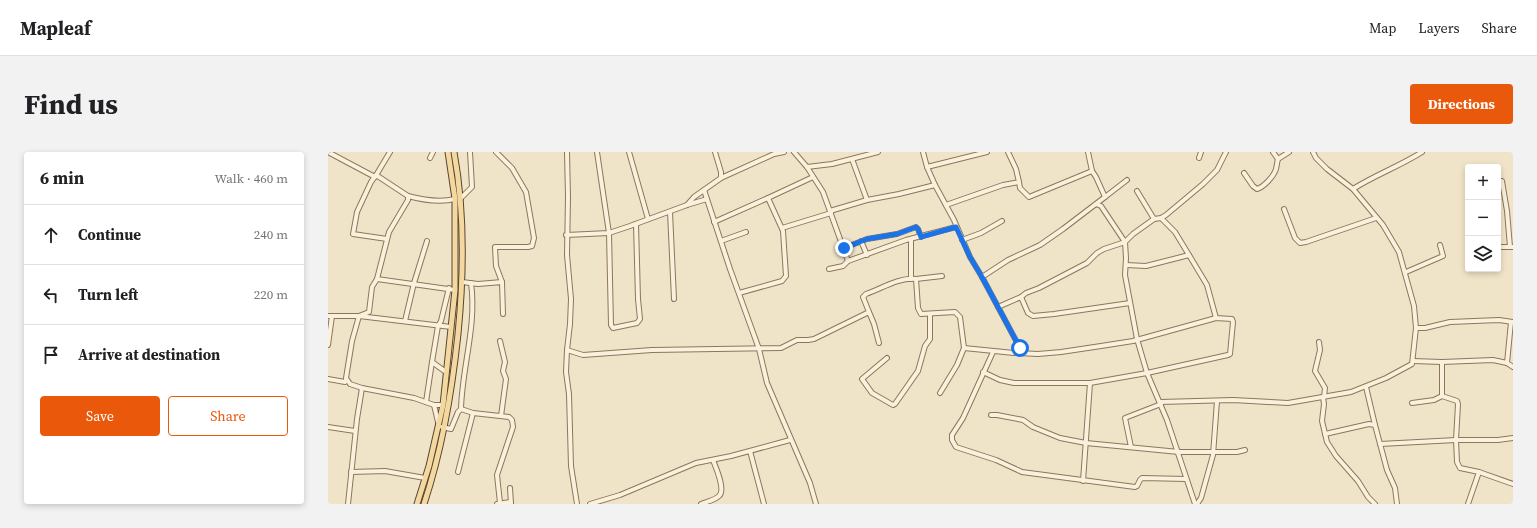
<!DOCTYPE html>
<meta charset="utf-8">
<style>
body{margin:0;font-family:"Source Serif 4",serif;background:#f2f2f2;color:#202124}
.controls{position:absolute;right:12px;top:12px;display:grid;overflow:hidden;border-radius:4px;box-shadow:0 2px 6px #0003}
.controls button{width:36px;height:36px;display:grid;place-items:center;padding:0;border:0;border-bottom:1px solid #e0e0e0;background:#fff;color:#202124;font:20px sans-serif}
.stop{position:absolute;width:12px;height:12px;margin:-9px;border:3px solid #1a73e8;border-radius:50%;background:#fff}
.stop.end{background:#1a73e8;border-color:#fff;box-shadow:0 1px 4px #0008}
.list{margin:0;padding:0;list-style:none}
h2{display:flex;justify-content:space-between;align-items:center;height:52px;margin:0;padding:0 16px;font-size:17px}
h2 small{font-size:13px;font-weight:400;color:#757577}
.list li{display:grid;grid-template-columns:26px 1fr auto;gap:12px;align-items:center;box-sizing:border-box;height:60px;padding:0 16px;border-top:1px solid #e0e0e0}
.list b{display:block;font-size:15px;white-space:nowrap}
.list em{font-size:13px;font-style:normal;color:#757577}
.actions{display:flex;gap:8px;padding:12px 16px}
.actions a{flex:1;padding:9px 0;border:1px solid #ea580c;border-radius:4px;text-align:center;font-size:14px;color:#ea580c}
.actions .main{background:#ea580c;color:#fff}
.icon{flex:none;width:22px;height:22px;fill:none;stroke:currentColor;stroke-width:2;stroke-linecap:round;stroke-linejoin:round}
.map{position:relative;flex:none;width:1185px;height:352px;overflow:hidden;border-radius:4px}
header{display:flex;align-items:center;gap:24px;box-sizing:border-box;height:56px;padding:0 20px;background:#fff;border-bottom:1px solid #e0e0e0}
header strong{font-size:19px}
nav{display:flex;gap:22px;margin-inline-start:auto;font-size:14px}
.intro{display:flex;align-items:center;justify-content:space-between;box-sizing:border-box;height:96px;padding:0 24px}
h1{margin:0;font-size:28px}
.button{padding:10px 18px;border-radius:4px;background:#ea580c;color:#fff;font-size:14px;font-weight:700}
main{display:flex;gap:24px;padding:0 24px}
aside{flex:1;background:#fff;border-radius:4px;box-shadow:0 2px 6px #0003}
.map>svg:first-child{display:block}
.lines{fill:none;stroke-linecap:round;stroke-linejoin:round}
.minor-casing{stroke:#8d765c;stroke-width:6}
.major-casing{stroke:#5b4430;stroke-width:7}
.minor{stroke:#faf1dc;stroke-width:4}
.major{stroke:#f3d9a0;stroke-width:5}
.route{stroke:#1a73e8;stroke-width:5}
</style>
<header>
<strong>Mapleaf</strong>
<nav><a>Map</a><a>Layers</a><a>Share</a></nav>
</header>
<div class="intro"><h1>Find us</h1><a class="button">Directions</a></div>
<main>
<aside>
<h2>6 min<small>Walk · 460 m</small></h2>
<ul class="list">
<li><svg class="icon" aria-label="ahead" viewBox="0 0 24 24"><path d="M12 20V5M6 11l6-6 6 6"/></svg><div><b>Continue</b></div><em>240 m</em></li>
<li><svg class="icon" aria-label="left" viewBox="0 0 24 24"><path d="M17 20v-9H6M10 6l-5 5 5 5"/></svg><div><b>Turn left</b></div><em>220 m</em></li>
<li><svg class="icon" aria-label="arrive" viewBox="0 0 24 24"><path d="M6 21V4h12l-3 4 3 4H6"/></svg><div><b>Arrive at destination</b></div></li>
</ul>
<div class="actions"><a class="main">Save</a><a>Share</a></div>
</aside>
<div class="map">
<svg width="1185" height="352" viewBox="0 0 1185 352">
<rect width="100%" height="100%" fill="#f0e4c8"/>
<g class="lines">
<!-- minor casing -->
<g class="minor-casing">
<g id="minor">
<path d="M0,0L47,25L62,0"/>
<path d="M168,0L184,16L198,40L206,86L204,94L200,95H167L168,114L174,130"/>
<path d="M239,0L240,45L239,103L243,147L242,172L239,198L238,220L241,242L243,314L249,352"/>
<path d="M269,0L281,81L283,173L285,176L309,171L312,167L310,147L308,72"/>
<path d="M301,0L320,67"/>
<path d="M466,0L479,15L495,40L520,109L515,114L501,117"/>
<path d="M595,0L599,15L607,33L626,68L642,105L654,125L692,196L691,200L686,201L636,196L629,213L612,241"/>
<path d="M760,0L764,19"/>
<path d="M945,0L950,7"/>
<path d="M102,6L105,0"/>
<path d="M871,6L873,0"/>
<path d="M524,7L539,48"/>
<path d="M479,15L504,12L550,0"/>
<path d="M599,15L659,0"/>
<path d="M916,21L925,34L929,37C936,35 946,24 948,17C949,13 949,10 950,7L961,0"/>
<path d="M393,26L446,2L456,0"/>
<path d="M1174,29L1179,59L1182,95"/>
<path d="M1025,37C1047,23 1072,14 1094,0"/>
<path d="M376,38L402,117L431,197L439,231L482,331L488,352"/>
<path d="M809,39L826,67L805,82L797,90L798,106L797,123L809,187L819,221L839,268L867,352"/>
<path d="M80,44C95,48 111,51 127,47"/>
<path d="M777,45L799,28"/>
<path d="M133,46L144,35L142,0"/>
<path d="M359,53L366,45L393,26V20L387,0"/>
<path d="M618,53L675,33L691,30L688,17L680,0"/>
<path d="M956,57L967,86L972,91L978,90L1048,66"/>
<path d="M502,59L539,48L571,42L607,33"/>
<path d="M342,60L346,147"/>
<path d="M833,66L847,80L861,103"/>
<path d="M826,67L833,66L838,63L875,32L889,18L898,0"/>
<path d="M386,70L440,46L485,25"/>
<path d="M454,76L503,61"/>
<path d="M238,83L281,81L302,74L359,53L379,47"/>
<path d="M59,87L25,82L29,60L43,30L48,23L80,44V48L61,80L49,127L44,135L41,160L31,164L123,175"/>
<path d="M583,87V127"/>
<path d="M634,88L653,81L674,69"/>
<path d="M393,89L418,80"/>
<path d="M533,89L539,103"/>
<path d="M1170,95H1185"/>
<path d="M516,96L539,87L569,82L588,75L590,77L593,85"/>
<path d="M520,109L578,88L628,75"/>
<path d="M798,113L818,114L861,103L879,133L888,166"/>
<path d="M1078,120L1115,104L1112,93"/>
<path d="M654,125L680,108L712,93L735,77L777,45L768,25L764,19L701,45L692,36L691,30"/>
<path d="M49,127L127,138"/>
<path d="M588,127L614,124"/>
<path d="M134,130L150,132L174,130L175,162"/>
<path d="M411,141L454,129L458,124L455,79L440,46"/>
<path d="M693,145L698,141L711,136L759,111L769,101L776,97L797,90L773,54L768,52"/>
<path d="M670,155L693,145L700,161L705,164L726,162L802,151"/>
<path d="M541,160L546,172L551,191"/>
<path d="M0,164H31L24,189L18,226L22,232L34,236L86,246L106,253H115"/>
<path d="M77,169L86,131L99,89"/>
<path d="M1088,176H1097L1122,170L1171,168L1185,170"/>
<path d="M172,189L177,210L175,219L178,227L173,264"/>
<path d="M991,190L992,198L987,219L997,236L996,245"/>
<path d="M0,193L4,164"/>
<path d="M239,198L255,203L324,198L453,196L469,188H480L486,187L541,160L535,145L538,142C553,137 571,125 588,127L590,156L593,162L627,160L632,165L636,196"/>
<path d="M665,200L635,266L624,283V288L628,295L668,308L694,320L807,335L809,334L812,328L814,326L858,327"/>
<path d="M559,206L534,227L544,241L565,253L567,252L590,219L597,194L602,187V162"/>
<path d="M1085,209L1114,210L1165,208L1179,211L1185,215"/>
<path d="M1114,210V244"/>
<path d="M1179,211L1183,170"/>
<path d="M118,220L104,210L110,174L113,169L121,136"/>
<path d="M655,220L672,228L686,231H762L819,221L900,203L902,202L905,170L904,167L888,166L805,189L773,194L733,200L710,202L690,201"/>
<path d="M0,227L17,230L18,228"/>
<path d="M1038,235L1047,273"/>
<path d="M995,245L996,252L994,269L999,290L1008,304L1030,329L1040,345L1047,352"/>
<path d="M98,250L104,210"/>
<path d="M832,250L905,248L960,251L1023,240L1058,226L1084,212L1088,176L1086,154L1071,100L1055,73L1025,37L999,17L988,6L985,0"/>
<path d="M1084,251L1106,248L1114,244L1129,249L1130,252L1128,288L1129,310L1132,316L1151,320L1185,332"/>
<path d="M106,253L110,270"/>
<path d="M133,257C134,215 149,174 143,131"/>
<path d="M663,263H669L695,268L705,275L732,286L758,291L851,300H909L917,298"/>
<path d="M0,275L27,279"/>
<path d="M114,275L123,277L130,260L133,257L145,261"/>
<path d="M997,282L1041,272L1047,273L1059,318L1067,336L1069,352"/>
<path d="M1052,292L1128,288H1170L1185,286"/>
<path d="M803,295L797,266L833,252"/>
<path d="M422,299L436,352"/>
<path d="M23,320L57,319L97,326"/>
<path d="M130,320L145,261L181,265L184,268L185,275L169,323L172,351"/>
<path d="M755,329L762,231"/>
<path d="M182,336L183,352"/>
<path d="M20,352L29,267L34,236"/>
<path d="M169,352L183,350"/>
<path d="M262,352L292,343L368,311L403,304L462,288"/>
<path d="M373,352C378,350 387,348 391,344C398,338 388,316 385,308"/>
<path d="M869,352L873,346L885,303L889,249"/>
<path d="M1140,352L1151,320"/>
</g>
</g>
<!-- major casing -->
<g class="major-casing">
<g id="major">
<path d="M89,352L101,314L115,253L127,138V47L120,0"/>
<path d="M96,352C114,298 124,239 130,182C136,121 137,60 126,0"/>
</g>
</g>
<!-- minor -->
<use href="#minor" class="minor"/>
<!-- major -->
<use href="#major" class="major"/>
</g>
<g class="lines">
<!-- route -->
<path class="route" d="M516,96L539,87L569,82L588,75L590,77L593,85L628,75L642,105L654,125L692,196"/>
</g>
</svg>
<div class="controls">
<button>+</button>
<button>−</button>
<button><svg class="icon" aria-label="layers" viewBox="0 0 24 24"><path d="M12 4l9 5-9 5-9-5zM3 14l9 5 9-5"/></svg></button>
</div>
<div class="stop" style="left:692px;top:196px"></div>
<div class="stop end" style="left:516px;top:96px"></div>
</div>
</main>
